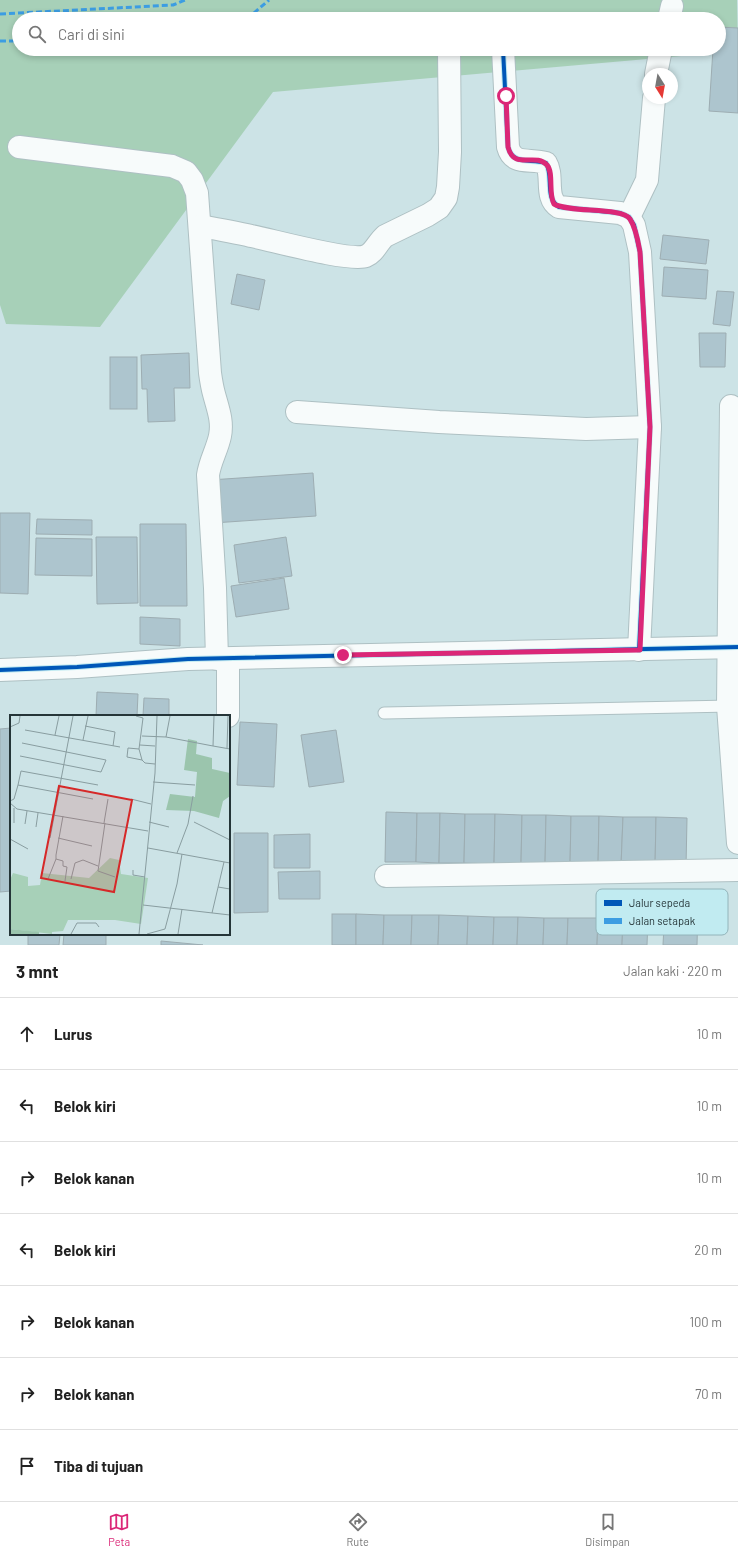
<!DOCTYPE html>
<html lang="id">
<meta charset="utf-8">
<style>
body{margin:0;font-family:Barlow,sans-serif;background:#f2f2f2;color:#222}
.compass{position:absolute;left:642px;top:68px;width:36px;height:36px;border-radius:50%;background:#fff;box-shadow:0 2px 6px #0003;rotate:169deg}
.stop{position:absolute;width:12px;height:12px;margin:-9px;border:3px solid #db2777;border-radius:50%;background:#fff}
.stop.end{background:#db2777;border-color:#fff;box-shadow:0 1px 4px #0008}
.list{margin:0;padding:0;list-style:none}
h2{display:flex;justify-content:space-between;align-items:center;height:52px;margin:0;padding:0 16px;font-size:17px}
h2 small{font-size:13px;font-weight:400;color:#767676}
.list li{display:grid;grid-template-columns:26px 1fr auto;gap:12px;align-items:center;box-sizing:border-box;height:72px;padding:0 16px;border-top:1px solid #e0e0e0}
.list b{display:block;font-size:15px;white-space:nowrap}
.list em{font-size:13px;font-style:normal;color:#767676}
.icon{flex:none;width:22px;height:22px;fill:none;stroke:currentColor;stroke-width:2;stroke-linecap:round;stroke-linejoin:round}
.map{position:relative;flex:none;width:738px;height:945px;overflow:hidden}
.search{position:absolute;background:#fff;box-shadow:0 2px 6px #0003;left:12px;right:12px;top:12px;height:44px;display:flex;align-items:center;gap:10px;box-sizing:border-box;padding:0 14px;border-radius:22px;color:#767676;font-size:15px}
.sheet{height:556px;background:#fff}
nav{display:flex;justify-content:space-around;align-items:center;box-sizing:border-box;height:56px;border-top:1px solid #e0e0e0;background:#fff;font-size:11px;color:#767676}
nav a{display:grid;justify-items:center;gap:2px}
nav .on{color:#db2777}
.map>svg:first-child{display:block}
.green{fill:#a7d0b8;fill-rule:evenodd}
.building{fill:#adc5ce;stroke:#9dadb2}
.lines{fill:none;stroke-linecap:round;stroke-linejoin:round}
.service-casing{stroke:#aec0c3;stroke-width:13}
.minor-casing{stroke:#aec0c3;stroke-width:24}
.tertiary-casing{stroke:#aec0c3;stroke-width:24}
.service{stroke:#f7fbfb;stroke-width:11}
.minor{stroke:#f7fbfb;stroke-width:22}
.tertiary{stroke:#f7fbfb;stroke-width:22}
.quiet{stroke:#3c9de2;stroke-width:3;stroke-dasharray:6 3;stroke-linecap:butt}
.cycleway-casing{stroke:#c1ebf1;stroke-width:6}
.cycleway{stroke:#0057b8;stroke-width:4}
.route{stroke:#db2777;stroke-width:5}
.inset-road{fill:none;stroke:#899da0;stroke-width:1}
.view{fill:#d62828;fill-opacity:0.15;stroke:#d62828;stroke-width:2}
.inset-edge{fill:none;stroke:#253538;stroke-width:2}
.key{fill:#c1ebf1;stroke:#92b4ba;stroke-width:1}
.key-label{font-size:11px;fill:#253538}
</style>
<div class="map">
<svg width="738" height="945" viewBox="0 0 738 945">
<rect width="100%" height="100%" fill="#cce3e6"/>
<!-- green -->
<path class="green" d="M0,0H737L738,51L273,92L100,327L6,324L0,305ZM19,19H719V49H19Z"/>
<!-- building -->
<g class="building">
<path d="M719,27L738,28V113L709,111L713,49H719Z"/>
<path d="M663,235L709,240L706,264L660,259Z"/>
<path d="M664,267L708,270L706,299L662,296Z"/>
<path d="M237,274L265,280L259,310L231,304Z"/>
<path d="M717,291L734,292L730,326L713,324Z"/>
<path d="M699,333H726L725,367H700Z"/>
<path d="M189,353L190,388H174L175,421L148,422L147,389H142L141,355Z"/>
<rect x="110" y="357" width="27" height="52"/>
<path d="M313,473L316,516L213,523L210,480Z"/>
<path d="M0,513H30L28,594L0,593Z"/>
<path d="M37,519L92,520V535L36,534Z"/>
<path d="M140,524H186L187,606H140Z"/>
<path d="M96,537H137L138,603L97,604Z"/>
<path d="M286,537L292,576L239,583L234,545Z"/>
<path d="M36,538L92,539V576L35,575Z"/>
<path d="M284,578L289,609L236,617L231,586Z"/>
<path d="M140,617L180,619V646L140,644Z"/>
<path d="M97,692L138,694L137,716H96Z"/>
<path d="M144,698L169,699V716H143Z"/>
<path d="M240,722L277,724L274,787L237,785Z"/>
<path d="M11,728V891L0,892V729Z"/>
<path d="M336,730L344,782L309,787L301,735Z"/>
<path d="M386,812L417,813L416,862H385Z"/>
<path d="M417,813H440L439,863L416,862Z"/>
<path d="M440,813L465,814L464,863H439Z"/>
<path d="M465,814H495L494,864L464,863Z"/>
<path d="M495,814L522,815L521,864H494Z"/>
<path d="M522,815H546L545,865L521,864Z"/>
<path d="M546,815L571,816L570,865H545Z"/>
<path d="M571,816H599L598,866L570,865Z"/>
<path d="M599,816L623,817L621,866H598Z"/>
<path d="M623,817H656L655,867L621,866Z"/>
<path d="M656,817L687,818L686,867H655Z"/>
<path d="M234,833H268V912L234,913Z"/>
<path d="M310,834V868H274V835Z"/>
<path d="M320,871V899H279L278,872Z"/>
<path d="M665,906L698,907L697,945H663Z"/>
<rect x="332" y="914" width="24" height="31"/>
<path d="M356,914L384,915L383,945H356Z"/>
<path d="M384,915H412L411,945H383Z"/>
<path d="M412,915H439L438,945H411Z"/>
<path d="M439,915L468,916L467,945H438Z"/>
<path d="M468,916L494,917L493,945H467Z"/>
<path d="M494,917H518L517,945H493Z"/>
<path d="M518,917L544,918L543,945H517Z"/>
<path d="M544,918H568L567,945H543Z"/>
<path d="M568,918H598L597,945H567Z"/>
<path d="M598,918L623,919L622,945H597Z"/>
<path d="M623,919H648L647,945H622Z"/>
<path d="M28,934H60L59,945H28Z"/>
<path d="M64,934L106,935V945H63Z"/>
<path d="M161,941L203,945H161Z"/>
</g>
<g class="lines">
<!-- service casing -->
<g class="service-casing">
<path id="service" d="M384,713L731,706"/>
</g>
<!-- minor casing -->
<g class="minor-casing">
<g id="minor">
<path d="M669,19L672,6"/>
<path d="M503,49L508,147C513,166 530,158 546,163C554,176 544,198 559,207L620,213L629,217L634,225L640,252L650,427L639,650"/>
<path d="M656,74L661,49"/>
<path d="M19,147L172,166L186,172L192,180L197,193L210,373C211,380 212,387 214,394C218,409 223,421 220,436C217,450 210,461 208,475L215,588L217,659"/>
<path d="M629,217L647,180L654,98"/>
<path d="M200,226C217,229 234,232 251,236C272,240 350,262 366,256C374,253 378,242 385,236L428,215L439,208L446,198L448,187L450,152L449,49"/>
<path d="M731,406L728,706L738,843"/>
<path d="M297,412L439,422L586,429L650,427"/>
<path d="M228,659V716"/>
<path d="M386,876L738,870"/>
</g>
</g>
<!-- tertiary casing -->
<g class="tertiary-casing">
<path id="tertiary" d="M0,670L77,667L188,659L738,647"/>
</g>
<!-- service -->
<use href="#service" class="service"/>
<!-- minor -->
<use href="#minor" class="minor"/>
<!-- tertiary -->
<use href="#tertiary" class="tertiary"/>
<!-- quiet -->
<g class="quiet">
<path d="M0,14L173,5L185,0"/>
<path d="M247,19L269,0"/>
<path d="M0,41H19"/>
</g>
<!-- cycleway casing -->
<g class="cycleway-casing">
<g id="cycleway">
<path d="M503,49L508,147C513,166 530,158 546,163C554,176 544,198 559,207L620,213L629,217L634,225L640,252L650,427L639,650"/>
<path d="M0,670L77,667L188,659L738,647"/>
</g>
</g>
<!-- cycleway -->
<use href="#cycleway" class="cycleway"/>
</g>
<g class="lines">
<!-- route -->
<path class="route" d="M343,655L640,650L650,427L640,252C638,241 636,228 630,219C622,207 570,213 554,204C548,193 554,173 547,165C535,152 514,171 508,147L506,96"/>
</g>
<!-- overview -->
<g transform="translate(10 715)">
<rect width="220" height="220" fill="#cce3e6"/>
<path d="M100,143L109,145L111,159L138,163L131,209L105,205H58L53,216L42,217V219L0,214V165L3,158L18,162V171L30,170L32,158L79,163Z" fill="#a7d0b8"/>
<path d="M178,24L187,26L186,39L202,43V54L220,58V81L213,86L209,103L184,96L156,95L160,79L185,82L187,57L174,55ZM0,214L29,217V219H0Z" fill="#9bc5ad"/>
<path class="inset-road" d="M126,1L133,3L129,34L132,45L135,48L145,49M204,1L203,31L220,34M75,11L105,17L103,31M0,12L9,8L10,1M15,15L110,32M45,20L49,1M132,21L156,22L203,31M156,22L160,1M73,25L78,1M130,30L145,31M217,33L218,1M129,34L118,33L117,42L132,45M10,41L91,57L96,45L12,28M143,67L185,70M83,84L8,70L11,56L88,70M121,84L141,89M0,86L4,84L8,70M0,88L7,94L138,116M4,93V108M53,101L46,140V144L53,146V151L57,152L55,166M139,107L159,112M184,107L220,125M94,108L98,84M95,108L88,156L105,162M15,109L17,96M26,112L28,98M40,123L63,1M48,123L82,131M0,124L18,134M138,133L220,148M167,138L178,109L183,81M123,155V160L135,162M38,164L46,144M61,164L65,148L73,145L88,151M208,172L220,174M133,190L220,200M202,198L214,147M61,219L67,208H86L89,212M129,219L145,58L147,1M137,219L155,214L167,169L172,139M168,219L172,194"/>
<path class="view" d="M49,71L122,85L104,177L31,163Z"/>
<rect width="220" height="220" class="inset-edge"/>
</g>
<!-- legend -->
<rect x="596" y="889" width="132" height="46" rx="6" class="key"/>
<rect x="604" y="900" width="18" height="6" fill="#0057b8"/>
<rect x="604" y="918" width="18" height="6" fill="#3c9de2"/>
<g class="key-label">
<text x="629" y="907">Jalur sepeda</text>
<text x="629" y="925">Jalan setapak</text>
</g>
</svg>
<svg class="compass" viewBox="-18 -18 36 36"><path d="M0-13l5 13h-10z" fill="#e53935"/><path d="M0 13l5-13h-10z" fill="#767676"/></svg>
<div class="stop" style="left:506px;top:96px"></div>
<div class="stop end" style="left:343px;top:655px"></div>
<div class="search"><svg class="icon" aria-label="search" viewBox="0 0 24 24"><circle cx="10" cy="10" r="6"/><path d="M15 15l6 6"/></svg>Cari di sini</div>
</div>
<section class="sheet">
<h2>3 mnt<small>Jalan kaki · 220 m</small></h2>
<ul class="list">
<li><svg class="icon" aria-label="ahead" viewBox="0 0 24 24"><path d="M12 20V5M6 11l6-6 6 6"/></svg><div><b>Lurus</b></div><em>10 m</em></li>
<li><svg class="icon" aria-label="left" viewBox="0 0 24 24"><path d="M17 20v-9H6M10 6l-5 5 5 5"/></svg><div><b>Belok kiri</b></div><em>10 m</em></li>
<li><svg class="icon" aria-label="right" viewBox="0 0 24 24"><path d="M7 20v-9h11M14 6l5 5-5 5"/></svg><div><b>Belok kanan</b></div><em>10 m</em></li>
<li><svg class="icon" aria-label="left" viewBox="0 0 24 24"><path d="M17 20v-9H6M10 6l-5 5 5 5"/></svg><div><b>Belok kiri</b></div><em>20 m</em></li>
<li><svg class="icon" aria-label="right" viewBox="0 0 24 24"><path d="M7 20v-9h11M14 6l5 5-5 5"/></svg><div><b>Belok kanan</b></div><em>100 m</em></li>
<li><svg class="icon" aria-label="right" viewBox="0 0 24 24"><path d="M7 20v-9h11M14 6l5 5-5 5"/></svg><div><b>Belok kanan</b></div><em>70 m</em></li>
<li><svg class="icon" aria-label="arrive" viewBox="0 0 24 24"><path d="M6 21V4h12l-3 4 3 4H6"/></svg><div><b>Tiba di tujuan</b></div></li>
</ul>
</section>
<nav>
<a class="on"><svg class="icon" aria-label="map" viewBox="0 0 24 24"><path d="M3 6l6-2 6 2 6-2v14l-6 2-6-2-6 2zM9 4v14M15 6v14"/></svg>Peta</a>
<a><svg class="icon" aria-label="directions" viewBox="0 0 24 24"><path d="M12 3l9 9-9 9-9-9zM9 14v-3h6M13 9l2 2-2 2"/></svg>Rute</a>
<a><svg class="icon" aria-label="saved" viewBox="0 0 24 24"><path d="M7 4h10v16l-5-4-5 4z"/></svg>Disimpan</a>
</nav>
